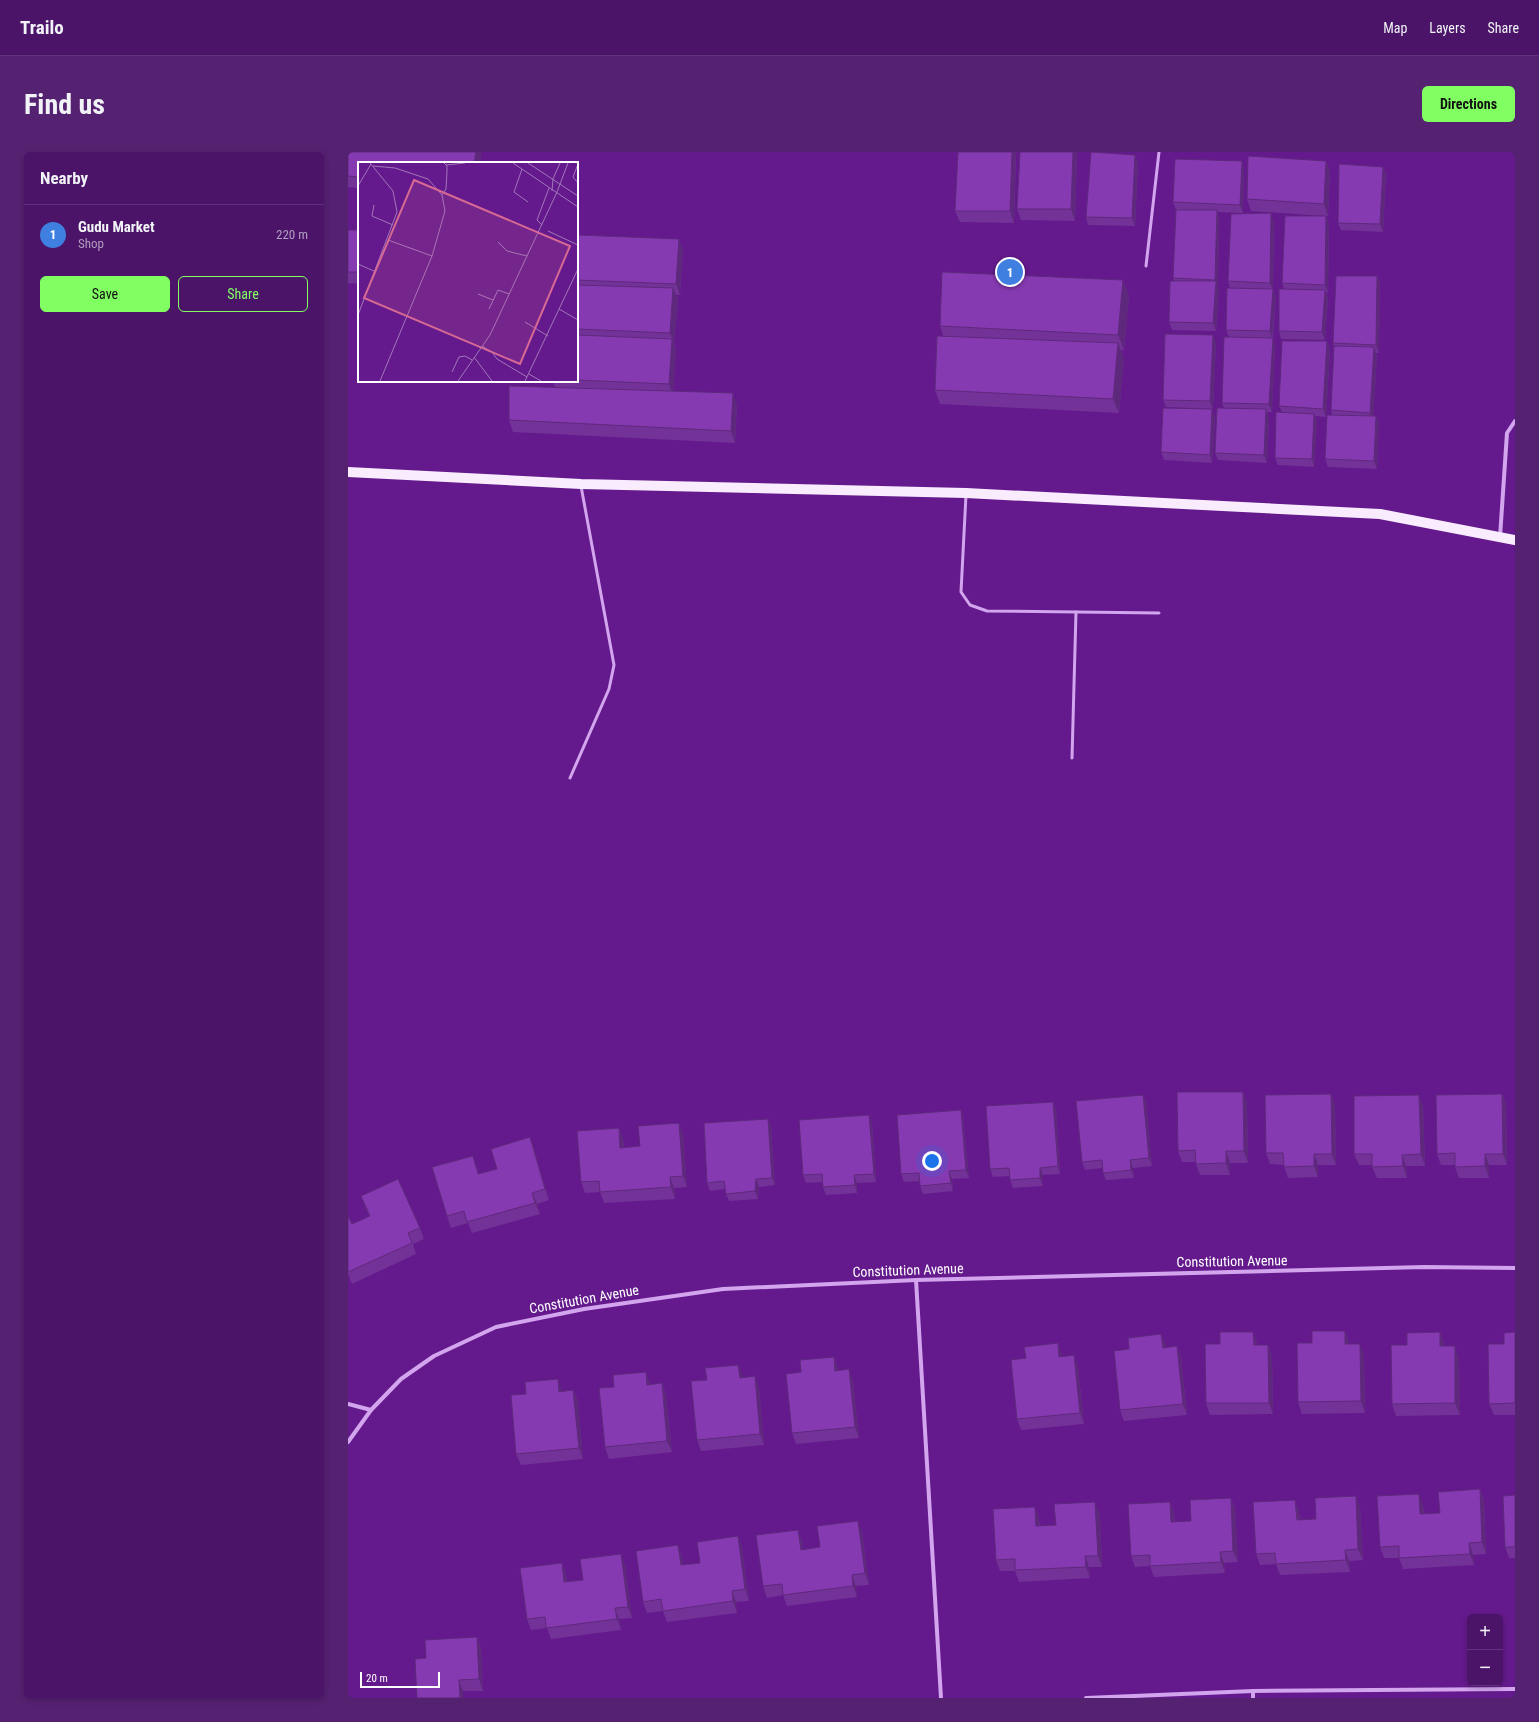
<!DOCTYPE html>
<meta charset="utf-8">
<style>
body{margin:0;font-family:"Roboto Condensed",sans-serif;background:#552171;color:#f1f3f6}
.controls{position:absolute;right:12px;bottom:12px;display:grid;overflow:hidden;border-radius:6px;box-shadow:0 2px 6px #0003}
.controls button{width:36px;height:36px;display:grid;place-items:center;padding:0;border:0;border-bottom:1px solid #62337d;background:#4b1469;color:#f1f3f6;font:20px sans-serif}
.scale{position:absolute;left:12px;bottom:10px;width:80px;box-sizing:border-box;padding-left:4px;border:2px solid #fff;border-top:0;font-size:11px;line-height:14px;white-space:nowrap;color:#fff;-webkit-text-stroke:3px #641a8c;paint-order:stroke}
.you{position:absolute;left:584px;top:1009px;width:14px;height:14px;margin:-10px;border:3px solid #fff;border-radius:50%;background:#1a73e8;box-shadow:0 0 0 6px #1a73e833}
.badge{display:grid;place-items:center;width:26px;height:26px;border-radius:50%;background:#81ff62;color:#fff;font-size:13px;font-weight:700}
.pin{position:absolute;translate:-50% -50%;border:2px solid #fff;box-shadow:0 1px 4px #0006}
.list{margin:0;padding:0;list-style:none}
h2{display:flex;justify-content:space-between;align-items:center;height:52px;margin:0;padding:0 16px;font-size:17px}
h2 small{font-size:13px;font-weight:400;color:#b29ec0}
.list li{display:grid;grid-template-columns:26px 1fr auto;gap:12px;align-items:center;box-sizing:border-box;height:60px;padding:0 16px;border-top:1px solid #62337d}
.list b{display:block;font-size:15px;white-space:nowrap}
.list p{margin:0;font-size:13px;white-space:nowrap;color:#b29ec0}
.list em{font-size:13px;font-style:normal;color:#b29ec0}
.actions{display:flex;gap:8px;padding:12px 16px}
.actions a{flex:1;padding:9px 0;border:1px solid #81ff62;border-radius:6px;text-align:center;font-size:14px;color:#81ff62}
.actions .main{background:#81ff62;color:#111}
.map{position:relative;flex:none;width:1167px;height:1546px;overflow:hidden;border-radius:6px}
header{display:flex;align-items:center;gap:24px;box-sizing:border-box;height:56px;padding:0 20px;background:#4b1469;border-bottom:1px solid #62337d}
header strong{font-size:19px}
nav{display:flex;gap:22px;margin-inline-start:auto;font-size:14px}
.intro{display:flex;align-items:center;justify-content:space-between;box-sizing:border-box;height:96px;padding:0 24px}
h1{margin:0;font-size:28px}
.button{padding:10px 18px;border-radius:6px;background:#81ff62;color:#111;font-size:14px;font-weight:700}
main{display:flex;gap:24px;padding:0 24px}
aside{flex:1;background:#4b1469;border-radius:6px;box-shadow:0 2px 6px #0003}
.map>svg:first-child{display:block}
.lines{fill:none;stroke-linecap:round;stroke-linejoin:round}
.service{stroke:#d3a5ee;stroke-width:3}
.minor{stroke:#d3a5ee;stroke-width:4}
.primary{stroke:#f9ecff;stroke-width:10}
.wall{fill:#733298}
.shaded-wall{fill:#5e297c}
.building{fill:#863ab1;stroke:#5e297c}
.labels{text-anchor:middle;stroke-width:3;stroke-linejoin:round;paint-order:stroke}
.street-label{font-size:14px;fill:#fff;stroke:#641a8c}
.inset-road{fill:none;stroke:#a276ba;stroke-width:1}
.view{fill:#d76994;fill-opacity:0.15;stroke:#d76994;stroke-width:2}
.inset-edge{fill:none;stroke:#fff;stroke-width:2}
</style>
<header>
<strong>Trailo</strong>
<nav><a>Map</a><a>Layers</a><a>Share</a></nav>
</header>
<div class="intro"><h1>Find us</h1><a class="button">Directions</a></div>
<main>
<aside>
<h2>Nearby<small></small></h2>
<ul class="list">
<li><span class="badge" style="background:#3f7fe0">1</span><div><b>Gudu Market</b><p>Shop</p></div><em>220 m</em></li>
</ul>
<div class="actions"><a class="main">Save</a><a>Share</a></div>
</aside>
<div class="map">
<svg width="1167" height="1546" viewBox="0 0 1167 1546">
<rect width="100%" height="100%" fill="#641a8c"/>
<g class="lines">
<!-- service -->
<g class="service">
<path d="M798,114L811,0"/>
<path d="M618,343L613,440L622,453L639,459L811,461"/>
<path d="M724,606L728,460"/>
<path d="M222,626L261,537L266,513L233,334"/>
</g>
<!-- minor -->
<g class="minor">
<path d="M1152,385L1159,281L1167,269"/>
<path d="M568,1128L593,1546"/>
<path d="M0,1252L23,1258"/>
<path d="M0,1290L23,1258L53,1227L86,1204L148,1175L236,1157L375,1137L568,1128L1076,1115L1167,1116"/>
<path d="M738,1546L905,1539L1167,1537"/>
<path d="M905,1546V1539"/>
</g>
<!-- primary -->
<path class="primary" d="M0,320L233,332L618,341L1032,362L1167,388"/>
</g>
<!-- wall -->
<g class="wall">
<path d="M0,0L11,11V36L0,35Z"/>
<path d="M668,0L666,71L612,70L607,59Z"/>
<path d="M672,0H729L727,69L673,68L669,57Z"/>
<path d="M787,3L790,11L787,74L740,73L738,65Z"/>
<path d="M894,9L896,17L895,61L869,60L871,66L870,135L871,137L868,179L824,178L821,170L826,129L825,126L835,58H828L825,50Z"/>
<path d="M978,9L982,20L980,64H978L981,71L980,141L978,140L980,146L977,188L933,187L931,179L936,137L934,131L975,64L903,59L899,47Z"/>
<path d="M1035,15L1038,22L1035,80L993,78L990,71Z"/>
<path d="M926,69L925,137L928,145L925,186L927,194L924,260H919L921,265L919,311L870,308L867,301L876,256L874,251L881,185L878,178L882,136L880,129Z"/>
<path d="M0,78H11V132L0,131Z"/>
<path d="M229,83L335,98L332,143H328L330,148L326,192L328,198L325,239L389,253L387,291L165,280L161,268L207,236L205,229H229Z"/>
<path d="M1029,124L1032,131L1031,201H1028L1029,203L1025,264H1028L1031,271L1029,317L980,315L977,307L984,263L983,258L986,194L985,191Z"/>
<path d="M781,143L776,198H773L776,206L771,261L592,252L587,238L595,184L592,174Z"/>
<path d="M979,189L982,197L978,265L967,264L969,270L966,315L930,313L927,306L934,260L931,254Z"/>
<path d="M868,190L865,257L818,255L815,248Z"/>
<path d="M867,265L864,311L816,308L813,300Z"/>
<path d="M895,940L899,951L900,1011H882V1023H852L848,1012V1010H834L830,999Z"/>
<path d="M983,942L987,953L988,1013H970V1025L940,1026L936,1015V1013L922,1012L918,1001Z"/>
<path d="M1154,942L1158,953L1159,1013H1141V1026H1111L1107,1015V1013H1093L1089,1002Z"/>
<path d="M795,943L798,950L804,1014L785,1016L786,1026L758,1028L755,1021V1016L737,1018L734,1010Z"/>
<path d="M705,950L708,958L712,1022L695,1023V1034L665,1036L662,1028V1024L645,1025L642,1017Z"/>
<path d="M1075,954L1077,1014H1058L1059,1026H1029L1024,1015V1013H1011L1006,1002Z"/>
<path d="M613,958L615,966L621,1026L604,1027L605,1039L575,1042L572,1034V1029L556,1030L553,1022Z"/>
<path d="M521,963L524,971L528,1030L509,1031V1041L478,1043L475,1035V1030L458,1031L455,1023Z"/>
<path d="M420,967L423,975L427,1033L411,1035L410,1047L381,1049L378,1042L377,1037L362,1039L359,1031Z"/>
<path d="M331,971L335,982L339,1035L326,1036L327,1047L256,1051L252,1040L237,1041L233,1030L271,976L275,987L276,996L292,994Z"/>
<path d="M182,985L186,997L201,1048L189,1052L192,1062L124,1081L120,1071L103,1076L99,1064L129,1015L131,1022L149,1017Z"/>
<path d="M13,1044L72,1076L76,1087L65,1092L68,1102L4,1132L0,1122V1064L4,1072L21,1064Z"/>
<path d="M997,1179L1001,1190V1192L1016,1203L1017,1261L954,1262L950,1250L964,1191Z"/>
<path d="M905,1180L909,1191V1193H920L924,1204L925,1262L862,1263L858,1251L872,1192Z"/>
<path d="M1092,1180L1096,1192V1194L1111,1205L1112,1263L1048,1264L1044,1252L1059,1193Z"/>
<path d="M1167,1180V1263H1146L1141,1252L1156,1192Z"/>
<path d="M813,1182L818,1195L829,1194L833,1205L839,1263L776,1269L772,1258L781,1197Z"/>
<path d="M710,1191L714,1204L730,1215L736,1272L673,1278L669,1267L678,1206Z"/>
<path d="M486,1205L490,1218L505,1229L511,1286L448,1292L444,1281L453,1220Z"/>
<path d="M390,1213L395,1226L411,1236L416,1293L353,1299L349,1288L359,1228Z"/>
<path d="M298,1220L302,1233L314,1231L318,1243L324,1300L261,1307L257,1295L266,1235Z"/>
<path d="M214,1238V1239L225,1238L230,1249L235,1307L173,1313L168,1302Z"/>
<path d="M1132,1337L1136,1349L1138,1402L1125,1403L1126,1413L1055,1417L1051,1406H1036L1032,1395L1075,1353L1076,1361H1092Z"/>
<path d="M1167,1343V1406H1161L1157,1395Z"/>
<path d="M883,1346L887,1357L890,1410L876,1411L877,1421L806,1425L802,1414L787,1415L783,1404L822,1350L826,1361L827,1370L843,1369Z"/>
<path d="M947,1348L951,1360L952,1368L968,1367L1012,1355L1015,1408L1001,1409L1002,1420L932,1423L928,1412L912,1413L908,1402Z"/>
<path d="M752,1362L754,1415H741L742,1426L671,1430L667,1419H652L648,1408L691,1366L692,1374L708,1373Z"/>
<path d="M450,1378L454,1389L455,1397L472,1395L514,1380L521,1433L508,1434L509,1445L439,1454L435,1443L419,1446L415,1434Z"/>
<path d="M390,1384L394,1396L401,1449L388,1450L389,1461L319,1470L315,1459L299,1461L295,1450L330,1393L334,1405L335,1413L352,1411Z"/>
<path d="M214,1411L218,1422L219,1430L235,1428L277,1413L284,1466L271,1467L273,1478L203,1487L199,1476L183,1478L179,1467Z"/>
<path d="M129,1485L133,1496L135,1539H115V1546H69L78,1506Z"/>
</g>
<!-- shaded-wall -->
<g class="shaded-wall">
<path d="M128,0H134L132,11H126Z"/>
<path d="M664,0H668L666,71L662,59Z"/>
<path d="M725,0H729L727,69L723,57Z"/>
<path d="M787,3L790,11L787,74L784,66Z"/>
<path d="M894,9L896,17L895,61L892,53Z"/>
<path d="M978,9L982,20L980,64L976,52Z"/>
<path d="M1035,15L1038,22L1035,80L1032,72Z"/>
<path d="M869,58L871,66L870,135L871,137L868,179L865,171L868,130L867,128Z"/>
<path d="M923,61L926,69L925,137L928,145L924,187L922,179L925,138L922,131Z"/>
<path d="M978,64L981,71L980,141L977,133Z"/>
<path d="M331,87L335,98L332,143L328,132Z"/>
<path d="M1029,124L1032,131L1031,201L1028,193Z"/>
<path d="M775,128L781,143L776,198L770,183Z"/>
<path d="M325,136L330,148L326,192L322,181Z"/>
<path d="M977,138L980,146L977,188L974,180Z"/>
<path d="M865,183L868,190L865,257L862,249Z"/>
<path d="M925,186L927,194L924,260L921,252Z"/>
<path d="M324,187L328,198L325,243L321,232Z"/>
<path d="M979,189L982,197L978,265L975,257Z"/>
<path d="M770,191L776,206L771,261L765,247Z"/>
<path d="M1026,195L1029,203L1025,269L1022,261Z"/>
<path d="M385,241L389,253L387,291L383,279Z"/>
<path d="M864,257L867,265L864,311L862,303Z"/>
<path d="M918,257L921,265L919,311L916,303Z"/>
<path d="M966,262L969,270L966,315L964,307Z"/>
<path d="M1028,264L1031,271L1029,317L1026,309Z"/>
<path d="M895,940L899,951L900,1011L896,999Z"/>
<path d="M983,942L987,953L988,1013L984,1002Z"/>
<path d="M1154,942L1158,953L1159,1013L1155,1002Z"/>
<path d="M795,943L798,950L804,1014L801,1006Z"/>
<path d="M1071,943L1075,954L1077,1014L1073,1002Z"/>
<path d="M705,950L708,958L712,1022L710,1014Z"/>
<path d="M613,958L615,966L621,1026L618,1018Z"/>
<path d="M521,963L524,971L528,1030L526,1022Z"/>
<path d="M420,967L423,975L427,1033L424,1026Z"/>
<path d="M331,971L335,982L339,1035L335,1024Z"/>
<path d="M271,976L275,987L277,1007L272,996Z"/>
<path d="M182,985L186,997L201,1048L197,1037Z"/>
<path d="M878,999L882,1011V1023L878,1011Z"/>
<path d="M966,1002L970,1013V1025L966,1014Z"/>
<path d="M1137,1002L1141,1013V1026L1137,1014Z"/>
<path d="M1054,1003L1058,1014L1059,1026L1055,1014Z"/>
<path d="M782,1008L785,1016L786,1026L783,1018Z"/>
<path d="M692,1016L695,1023V1034L692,1026Z"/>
<path d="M601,1019L604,1027L605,1039L603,1031Z"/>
<path d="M506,1023L509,1031V1041L507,1033Z"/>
<path d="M322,1025L326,1036L327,1047L323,1035Z"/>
<path d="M408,1027L411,1035L410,1047L407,1039Z"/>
<path d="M184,1041L189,1052L192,1062L187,1051Z"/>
<path d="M997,1179L1001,1190V1203L997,1192Z"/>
<path d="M905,1180L909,1191L910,1204L906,1193Z"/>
<path d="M1092,1180L1096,1192V1205L1092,1194Z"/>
<path d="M813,1182L818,1194L819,1207L815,1196Z"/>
<path d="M710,1191L714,1203L715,1216L711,1205Z"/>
<path d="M1012,1192L1016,1203L1017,1261L1013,1249Z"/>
<path d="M920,1193L924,1204L925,1262L921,1251Z"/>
<path d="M829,1194L833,1205L839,1263L835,1252Z"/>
<path d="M1107,1194L1111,1205L1112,1263L1107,1251Z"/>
<path d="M726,1203L730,1215L736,1272L732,1261Z"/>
<path d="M486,1205L490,1217L491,1230L487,1219Z"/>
<path d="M390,1213L395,1224L396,1237L392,1226Z"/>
<path d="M501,1217L505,1229L511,1286L507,1275Z"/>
<path d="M298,1220L302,1231L304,1244L299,1233Z"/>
<path d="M407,1224L411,1236L416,1293L412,1282Z"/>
<path d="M210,1227L214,1238L215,1251L211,1240Z"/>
<path d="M314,1231L318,1243L324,1300L319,1289Z"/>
<path d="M225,1238L230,1249L235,1307L231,1296Z"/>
<path d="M1132,1337L1136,1349L1138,1402L1134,1390Z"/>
<path d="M1071,1342L1075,1353L1077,1373L1072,1362Z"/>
<path d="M1008,1344L1012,1355L1015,1408L1010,1397Z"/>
<path d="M883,1346L887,1357L890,1410L885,1399Z"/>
<path d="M947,1348L951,1360L953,1380L949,1368Z"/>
<path d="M747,1350L752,1362L754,1415L750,1404Z"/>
<path d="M822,1350L826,1361L827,1381L823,1370Z"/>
<path d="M687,1355L691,1366L692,1386L688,1374Z"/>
<path d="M510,1369L514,1380L521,1433L517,1421Z"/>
<path d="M450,1378L454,1389L457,1409L453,1398Z"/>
<path d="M390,1384L394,1396L401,1449L397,1437Z"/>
<path d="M1121,1391L1125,1403L1126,1413L1122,1402Z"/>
<path d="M330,1393L334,1405L337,1425L333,1413Z"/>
<path d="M997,1398L1001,1409L1002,1420L998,1408Z"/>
<path d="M872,1400L876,1411L877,1421L873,1410Z"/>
<path d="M273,1402L277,1413L284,1466L280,1455Z"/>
<path d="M737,1404L741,1415L742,1426L738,1415Z"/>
<path d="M214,1411L218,1422L220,1442L216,1430Z"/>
<path d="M504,1423L508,1434L509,1445L505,1434Z"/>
<path d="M384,1439L388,1450L389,1461L385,1449Z"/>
<path d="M267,1456L271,1467L273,1478L269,1467Z"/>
<path d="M129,1485L133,1496L135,1539L131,1527Z"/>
<path d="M111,1528L115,1539V1546H112Z"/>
</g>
<!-- building -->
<g class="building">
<path d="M0,0H128L126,11H11V25L0,24Z"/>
<path d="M610,0H664L662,59H607Z"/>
<path d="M672,0H725L723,57H669Z"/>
<path d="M743,0L787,3L784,66L738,65Z"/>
<path d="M900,4L978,9L976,52L899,47Z"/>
<path d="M827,7L894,9L892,53L825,50Z"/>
<path d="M991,12L1035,15L1032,72L990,71Z"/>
<path d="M828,58H869L867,128L825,126Z"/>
<path d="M923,61L922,131L880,129L883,62Z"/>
<path d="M937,64H978L977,133L934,131Z"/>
<rect x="0" y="78" width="11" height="42"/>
<path d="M229,83L331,87L328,132L229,128Z"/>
<path d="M594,120L775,128L770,183L592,174Z"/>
<path d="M988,124H1029L1028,193L985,191Z"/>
<path d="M822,129H868L865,171L821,170Z"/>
<path d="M229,133L325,136L322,181L229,177Z"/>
<path d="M879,136L925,137L922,179L878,178Z"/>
<path d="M931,137L977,138L974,180L931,179Z"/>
<path d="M817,182L865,183L862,249L815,248Z"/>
<path d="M229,183L324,187L321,232L229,228Z"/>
<path d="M589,184L770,191L765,247L587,238Z"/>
<path d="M876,185L925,186L921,252L874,251Z"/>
<path d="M934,189H979L975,257L931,254Z"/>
<path d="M986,194L1026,195L1022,261L983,258Z"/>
<path d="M161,234L385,241L383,279L161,268Z"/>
<path d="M815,256L864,257L862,303L813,300Z"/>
<path d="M869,256L918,257L916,303L867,301Z"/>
<path d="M928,260L966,262L964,307L927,306Z"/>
<path d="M979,263L1028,264L1026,309L977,307Z"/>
<path d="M829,940H895L896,999H878V1011L848,1012L847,998L830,999Z"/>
<path d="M983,942L984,1002H966V1014L936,1015L935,1001H918L917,943Z"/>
<path d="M1154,942L1155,1002H1137V1014L1107,1015V1001L1089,1002L1088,943Z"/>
<path d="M795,943L801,1006L782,1008L783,1018L755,1021L754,1008L734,1010L728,949Z"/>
<path d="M1071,943L1073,1002L1054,1003L1055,1014L1024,1015V1002H1006V944Z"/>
<path d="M705,950L710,1014L692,1016V1026L662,1028L661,1016L642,1017L638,954Z"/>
<path d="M613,958L618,1018L601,1019L603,1031L572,1034L571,1021L553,1022L549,963Z"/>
<path d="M521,963L526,1022L506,1023L507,1033L475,1035L474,1022L455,1023L451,968Z"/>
<path d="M420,967L424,1026L408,1027L407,1039L378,1042L376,1029L359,1031L356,971Z"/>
<path d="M331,971L335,1024L322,1025L323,1035L252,1040L251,1029L233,1030L229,979L271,976L272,996L292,994L290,974Z"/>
<path d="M182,985L197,1037L184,1041L187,1051L119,1070L116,1059L99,1064L84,1015L125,1004L130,1022L149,1017L143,997Z"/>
<path d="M50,1027L72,1076L60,1081L64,1091L0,1120V1064L4,1072L22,1064L13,1044Z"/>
<path d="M964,1179H997V1192H1012L1013,1249L950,1250L949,1191H964Z"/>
<path d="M872,1180H905L906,1193H920L921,1251H858L857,1192H872Z"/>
<path d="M1092,1180V1194H1107V1251L1044,1252L1043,1193H1059V1181Z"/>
<path d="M1167,1180V1251L1141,1252L1140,1192H1156V1181Z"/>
<path d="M813,1182L815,1196L829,1194L835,1252L772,1258L766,1199L781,1197L780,1186Z"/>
<path d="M710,1191L711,1205L726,1203L732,1261L669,1267L663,1208L678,1206L676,1195Z"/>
<path d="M486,1205L487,1219L501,1217L507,1275L444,1281L438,1222L453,1220L452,1208Z"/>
<path d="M390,1213L392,1226L407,1224L412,1282L349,1288L343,1229L359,1228L357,1216Z"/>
<path d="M298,1220L299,1233L314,1231L319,1289L257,1295L251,1236L266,1235L265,1223Z"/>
<path d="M210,1227L211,1240L225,1238L231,1296L168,1302L163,1243L178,1242L177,1230Z"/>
<path d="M1132,1337L1134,1390L1121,1391L1122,1402L1051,1406V1394L1032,1395L1029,1344L1071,1342L1072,1362L1092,1361L1090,1340Z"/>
<path d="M1167,1343V1395H1157L1155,1344Z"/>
<path d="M1008,1344L1010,1397L997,1398L998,1408L928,1412L927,1401L908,1402L905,1350L947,1348L949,1368L968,1367L967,1346Z"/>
<path d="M883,1346L885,1399L872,1400L873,1410L802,1414V1403L783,1404L780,1352L822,1350L823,1370L843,1369L842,1348Z"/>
<path d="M747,1350L750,1404H737L738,1415L667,1418V1407L648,1408L645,1357L687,1355L688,1374L708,1373L706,1352Z"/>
<path d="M510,1369L517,1421L504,1423L505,1434L435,1443L434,1432L415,1434L408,1383L450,1378L453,1398L472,1395L469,1374Z"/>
<path d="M390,1384L397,1437L384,1439L385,1449L315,1459L313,1447L295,1450L288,1399L330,1393L333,1413L352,1411L349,1390Z"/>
<path d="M273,1402L280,1455L267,1456L269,1467L198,1476L197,1465L179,1467L172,1416L214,1411L216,1430L235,1428L232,1407Z"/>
<path d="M129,1485L131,1527L111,1528L112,1546H69L67,1507L78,1506L77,1488Z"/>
</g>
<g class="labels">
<!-- street labels -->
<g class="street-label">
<text transform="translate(884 1109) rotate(-1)" y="5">Constitution Avenue</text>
<text transform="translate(560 1118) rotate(-2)" y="5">Constitution Avenue</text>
<text transform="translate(236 1147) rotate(-10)" y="5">Constitution Avenue</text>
</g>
</g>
<!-- overview -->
<g transform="translate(10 10)">
<rect width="220" height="220" fill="#641a8c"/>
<path class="inset-road" d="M155,1L220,45M170,1L220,34M220,2L215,15L220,21M88,3L107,1M15,4L37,6L70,17L84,33L87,49L74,94L22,219M164,7L156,30L170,40M0,24L13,2M194,29L195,17L202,1M84,33L88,27L89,9V4L86,1M16,43L14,54L35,63M184,63L179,58L191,26M190,69L220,83M30,78L74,94M140,80L149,89L169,94M0,102L18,110M120,132L135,138M131,147L140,128L151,132M201,147L220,158M0,153L39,50L35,29L12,1M167,160L190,174M124,184L134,190L139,197L169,215M116,195L134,219M94,210L101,195L107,194L114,198M171,212L183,219M100,219L132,173L199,30L210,1M167,219L220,107"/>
<path class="view" d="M56,18L212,84L162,202L6,136Z"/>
<rect width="220" height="220" class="inset-edge"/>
</g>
</svg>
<div class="controls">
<button>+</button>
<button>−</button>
</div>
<div class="scale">20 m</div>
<div class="you"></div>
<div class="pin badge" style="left:662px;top:120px;background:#3f7fe0">1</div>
</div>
</main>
